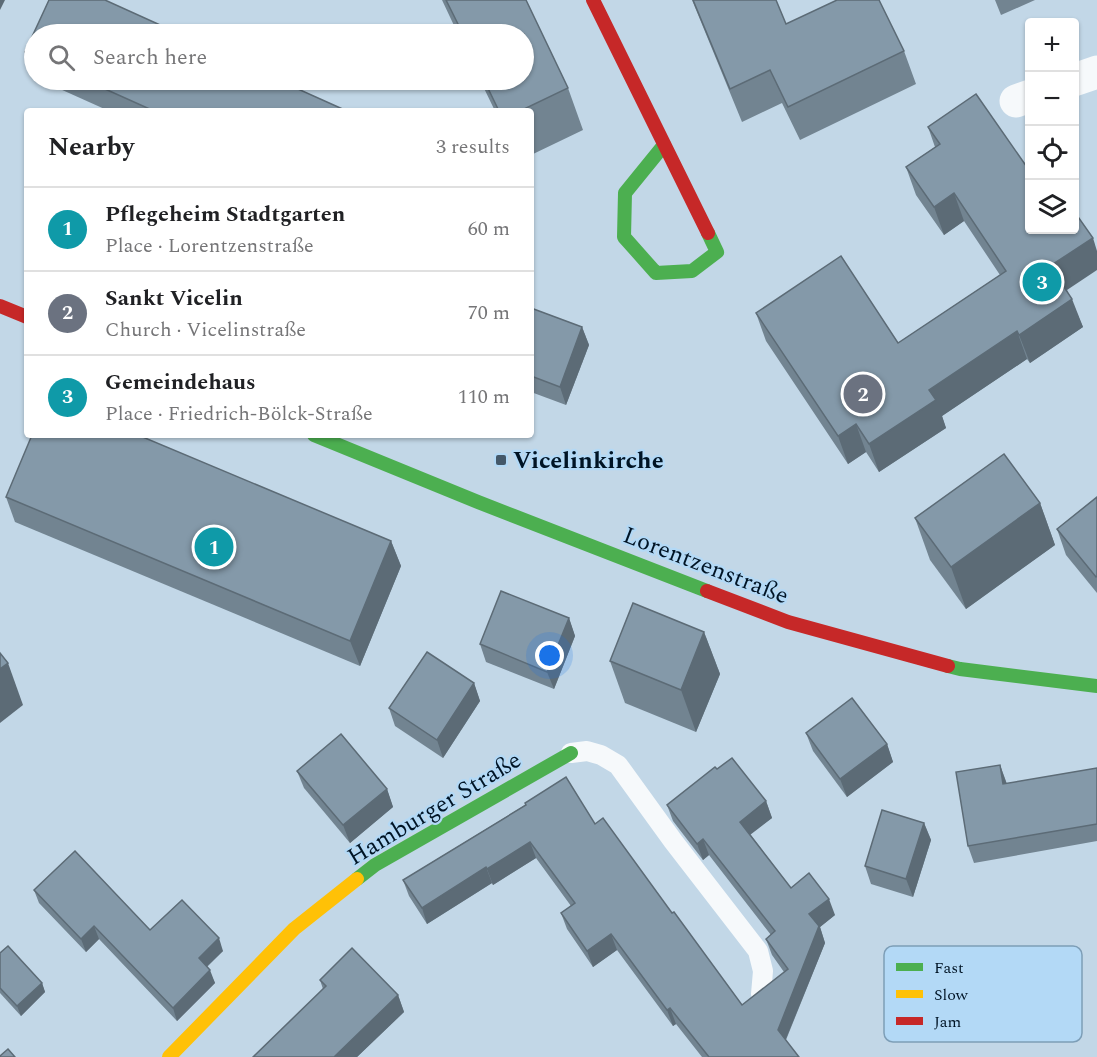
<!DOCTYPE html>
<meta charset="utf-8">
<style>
body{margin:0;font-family:Spectral,serif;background:#f2f2f2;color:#202124}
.controls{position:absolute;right:18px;top:18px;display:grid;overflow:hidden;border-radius:6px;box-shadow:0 2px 4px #0004}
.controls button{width:54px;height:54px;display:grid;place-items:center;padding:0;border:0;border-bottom:2px solid #e0e0e0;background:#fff;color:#202124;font:30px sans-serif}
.you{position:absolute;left:550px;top:656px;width:21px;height:21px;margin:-15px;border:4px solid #fff;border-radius:50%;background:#1a73e8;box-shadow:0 0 0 9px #1a73e833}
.badge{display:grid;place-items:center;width:39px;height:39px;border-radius:50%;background:#445869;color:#fff;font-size:20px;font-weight:700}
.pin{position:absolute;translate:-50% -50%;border:3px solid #fff;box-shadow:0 2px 6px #0006}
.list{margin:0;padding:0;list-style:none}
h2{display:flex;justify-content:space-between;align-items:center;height:78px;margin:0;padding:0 24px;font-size:26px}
h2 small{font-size:20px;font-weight:400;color:#757577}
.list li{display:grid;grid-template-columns:39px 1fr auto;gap:18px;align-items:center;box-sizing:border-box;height:84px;padding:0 24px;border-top:2px solid #e0e0e0}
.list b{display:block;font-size:22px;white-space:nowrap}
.list p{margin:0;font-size:20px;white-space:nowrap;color:#757577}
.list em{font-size:20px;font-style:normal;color:#757577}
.icon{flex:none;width:33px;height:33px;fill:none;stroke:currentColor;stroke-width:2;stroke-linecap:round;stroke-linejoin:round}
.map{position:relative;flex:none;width:1097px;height:1057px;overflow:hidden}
.search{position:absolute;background:#fff;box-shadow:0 2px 4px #0004;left:24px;top:24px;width:510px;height:66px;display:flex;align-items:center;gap:15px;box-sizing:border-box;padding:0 21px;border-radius:33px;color:#757577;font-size:22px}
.panel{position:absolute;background:#fff;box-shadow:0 2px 4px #0004;left:24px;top:108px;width:510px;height:330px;border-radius:6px}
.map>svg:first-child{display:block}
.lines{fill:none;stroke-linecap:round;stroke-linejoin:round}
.lane{stroke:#f6f9fb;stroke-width:20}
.street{stroke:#f6f9fb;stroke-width:33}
.fast{stroke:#4caf50;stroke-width:14}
.slow{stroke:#ffc107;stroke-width:14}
.jam{stroke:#c62828;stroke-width:14}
.wall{fill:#728491}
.shaded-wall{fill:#5c6b76}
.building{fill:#8499a9;stroke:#5c6b76;stroke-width:1.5}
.poi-dot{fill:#445869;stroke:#b3d9f6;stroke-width:2}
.labels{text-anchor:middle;stroke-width:4.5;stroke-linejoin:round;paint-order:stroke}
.poi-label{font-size:24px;font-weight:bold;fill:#001425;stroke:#b3d9f6;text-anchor:start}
.street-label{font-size:24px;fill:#001425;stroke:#b3d9f6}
.key{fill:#b3d9f6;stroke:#7d9eb7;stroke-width:1.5}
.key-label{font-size:16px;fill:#001425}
</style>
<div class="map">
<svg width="1097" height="1057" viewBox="0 0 1097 1057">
<rect width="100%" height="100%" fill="#c2d7e7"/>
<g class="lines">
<!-- lane -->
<path class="lane" d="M571,753L587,751L601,755L618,765L673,841L758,951L763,971L761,994"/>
<!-- street -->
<g class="street">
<path d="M1074,80L1097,72"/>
<path d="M1016,101L1030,96"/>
</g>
<!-- fast -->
<g class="fast">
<path d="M664,145L625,193L624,237L656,273L692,271L717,252L708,233"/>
<path d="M314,435L478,502L707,591"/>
<path d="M948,666L960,669L1097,686"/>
<path d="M357,879L375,865L571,753"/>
</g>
<!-- slow -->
<path class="slow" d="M169,1057L294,929L357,879"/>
<!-- jam -->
<g class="jam">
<path d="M593,0L708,233"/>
<path d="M0,306L27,317"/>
<path d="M707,591L788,622L948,666"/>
</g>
</g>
<!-- wall -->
<g class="wall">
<path d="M442,0H526L568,88L583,130L531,155V111H495L480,80H524V34H458Z"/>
<path d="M692,0H776L786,24L904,51L916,84L800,140L782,103L742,122Z"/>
<path d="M995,0H1035L1001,15Z"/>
<path d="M34,34V77L25,52Z"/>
<path d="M40,80H278L347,111H109Z"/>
<path d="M928,127L1067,290L1083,327L1030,363L1027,359L942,416L946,428L879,472L866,452L848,464L766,341L756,313L898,343L1000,275L964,221L944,235L916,195L906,167L935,147Z"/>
<path d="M531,308L582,327L589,345L566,405L531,392Z"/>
<path d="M6,497L391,541L401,566L360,666L15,522Z"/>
<path d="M1097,497V593L1066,555L1057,529Z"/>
<path d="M1040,503L1055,545L966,609L930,560L915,518Z"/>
<path d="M569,618L575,636L554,689L486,662L480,644Z"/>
<path d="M704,632L720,674L696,732L625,703L610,661Z"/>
<path d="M474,683L480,701L443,758L395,726L389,708Z"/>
<path d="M806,733L887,744L893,762L847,797L813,751Z"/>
<path d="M1000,765L1007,784L1097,768V841L974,863L968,846Z"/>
<path d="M717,769L766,801L772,818L750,834L791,888L835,915L820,927L825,943L786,1040L799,1057H702L676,1024L673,1026L617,950L593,967L567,929L561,913L571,906L536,858L493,885L492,883L427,924L409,896L403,880L525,805V803L595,824L672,913L742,1005L784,972L772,955L766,939L771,935L709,855L703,860L673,821L667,805Z"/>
<path d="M297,771L387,789L393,807L350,843L304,788Z"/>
<path d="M924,823L931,840L913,897L871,884L865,866Z"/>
<path d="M34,890L150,930L223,951L207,967L215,983L177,1021L99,939L86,952L39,903Z"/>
<path d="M0,953L42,983L45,992L21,1016L0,993Z"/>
<path d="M320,980L398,995L404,1012L357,1057H253L323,989Z"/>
</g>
<!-- shaded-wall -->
<g class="shaded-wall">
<path d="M0,0H5L0,10Z"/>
<path d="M954,193L964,221L944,235L934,207Z"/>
<path d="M1093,238L1097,251V270L1061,294L1050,266Z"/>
<path d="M1072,299L1083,327L1030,363L1019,335Z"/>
<path d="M582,327L589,345L566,405L560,387Z"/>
<path d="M1017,331L1027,359L942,416L946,428L879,472L869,444L929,390Z"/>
<path d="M856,424L866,452L848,464L838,436Z"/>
<path d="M1040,503L1055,545L966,609L951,567Z"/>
<path d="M391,541L401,566L360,666L350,641Z"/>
<path d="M569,618L575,636L554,689L547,672Z"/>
<path d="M704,632L720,674L696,732L681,690Z"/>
<path d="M8,663L23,705L0,723V669Z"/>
<path d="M474,683L480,701L443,758L437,740Z"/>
<path d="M887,744L893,762L847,797L840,779Z"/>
<path d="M1000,765L1006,782L1009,801L1003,784Z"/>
<path d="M387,789L393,807L350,843L343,825Z"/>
<path d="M766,801L772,818L746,838L740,822Z"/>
<path d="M924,823L931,840L913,897L906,879Z"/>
<path d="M703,839L709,855L703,860L697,844Z"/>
<path d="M530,842L536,858L493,885L487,869Z"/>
<path d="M486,867L492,883L427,924L422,908Z"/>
<path d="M829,899L835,915L820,927L825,943L783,1046L778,1030L809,914Z"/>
<path d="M94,926L99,939L86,952L81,939Z"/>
<path d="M611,934L617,950L593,967L587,951Z"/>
<path d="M219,938L223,951L203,970L199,958Z"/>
<path d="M210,970L215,983L177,1021L173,1008Z"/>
<path d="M42,983L45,992L21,1016L17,1006Z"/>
<path d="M398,995L404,1012L357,1057H334Z"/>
<path d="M670,1008L676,1024L673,1026L667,1010Z"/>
</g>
<!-- building -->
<g class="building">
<path d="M49,0H105L180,34H34V57L25,52Z"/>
<path d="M446,0H526L568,88L520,111H499L484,80H524V34H463Z"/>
<path d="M693,0H776L786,24L837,0H879L904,51L788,107L770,70L730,89Z"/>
<path d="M85,80H278L347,111H154Z"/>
<path d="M976,94L1029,170V230H1074V211L1093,238L1050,266L1072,299L1019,335L1017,331L929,390L936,400L869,444L856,424L838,436L756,313L841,256L898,343L1006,271L954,193L934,207L906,167L940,144L928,127Z"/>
<path d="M531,308L582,327L560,387L531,376Z"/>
<path d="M32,435H138L391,541L350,641L6,497Z"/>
<path d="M1004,454L1040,503L951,567L915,518Z"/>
<path d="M1097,497V576L1096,577L1057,529Z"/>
<path d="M501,591L569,618L547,672L480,644Z"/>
<path d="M633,603L704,632L681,690L610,661Z"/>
<path d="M427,652L474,683L437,740L389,708Z"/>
<path d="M0,653L8,663L0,669Z"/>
<path d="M852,698L887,744L840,779L806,733Z"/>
<path d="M341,734L387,789L343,825L297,771Z"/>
<path d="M732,758L766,801L740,822L791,888L809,873L829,899L809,914L819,926L778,1030L799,1057H709L670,1008L667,1010L611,934L587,951L561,913L575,903L530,842L487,869L486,867L422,908L403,880L526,805L525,803L566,777L595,824L603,818L672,913L674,912L742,1005L788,969L766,939L775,931L703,839L697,844L667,805L715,767L717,769Z"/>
<path d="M1000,765L1003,784L1097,768V824L968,846L956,772Z"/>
<path d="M882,810L924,823L906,879L865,866Z"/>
<path d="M75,851L150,930L182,900L219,938L199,958L210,970L173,1008L94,926L81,939L34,890Z"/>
<path d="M8,946L42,983L17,1006L0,988V953Z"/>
<path d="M352,948L398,995L334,1057H253L326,986L320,980Z"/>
<path d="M8,1049L15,1057H0V1056Z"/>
</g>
<!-- markers -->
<rect class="poi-dot" x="495" y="454" width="12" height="12" rx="3"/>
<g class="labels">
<!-- poi labels -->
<g class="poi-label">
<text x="513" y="468">Vicelinkirche</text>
</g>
<!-- street labels -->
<g class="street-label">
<text transform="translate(706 565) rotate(21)" y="8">Lorentzenstraße</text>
<text transform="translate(434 808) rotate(-31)" y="8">Hamburger Straße</text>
</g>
</g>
<!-- legend -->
<rect x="884" y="946" width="198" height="96" rx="9" class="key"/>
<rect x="896" y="963" width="27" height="8" fill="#4caf50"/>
<rect x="896" y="990" width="27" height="8" fill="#ffc107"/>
<rect x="896" y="1017" width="27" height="8" fill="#c62828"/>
<g class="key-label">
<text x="934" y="973">Fast</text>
<text x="934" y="1000">Slow</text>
<text x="934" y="1027">Jam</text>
</g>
</svg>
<div class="controls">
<button>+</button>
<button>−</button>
<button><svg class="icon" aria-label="locate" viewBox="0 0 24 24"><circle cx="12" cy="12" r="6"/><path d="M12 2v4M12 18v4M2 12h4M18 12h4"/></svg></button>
<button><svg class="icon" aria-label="layers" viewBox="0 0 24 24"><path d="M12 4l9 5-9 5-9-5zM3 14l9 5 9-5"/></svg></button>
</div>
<div class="you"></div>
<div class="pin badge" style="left:214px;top:547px;background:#0f9aa8">1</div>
<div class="pin badge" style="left:863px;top:394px;background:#6b7280">2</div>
<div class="pin badge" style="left:1042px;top:282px;background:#0f9aa8">3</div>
<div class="search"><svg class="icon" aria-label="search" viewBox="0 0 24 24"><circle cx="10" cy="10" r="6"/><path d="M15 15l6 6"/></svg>Search here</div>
<section class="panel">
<h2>Nearby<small>3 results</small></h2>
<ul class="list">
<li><span class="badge" style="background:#0f9aa8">1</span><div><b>Pflegeheim Stadtgarten</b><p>Place · Lorentzenstraße</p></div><em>60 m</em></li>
<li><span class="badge" style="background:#6b7280">2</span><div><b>Sankt Vicelin</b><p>Church · Vicelinstraße</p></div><em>70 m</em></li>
<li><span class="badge" style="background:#0f9aa8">3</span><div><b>Gemeindehaus</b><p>Place · Friedrich-Bölck-Straße</p></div><em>110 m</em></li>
</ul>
</section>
</div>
